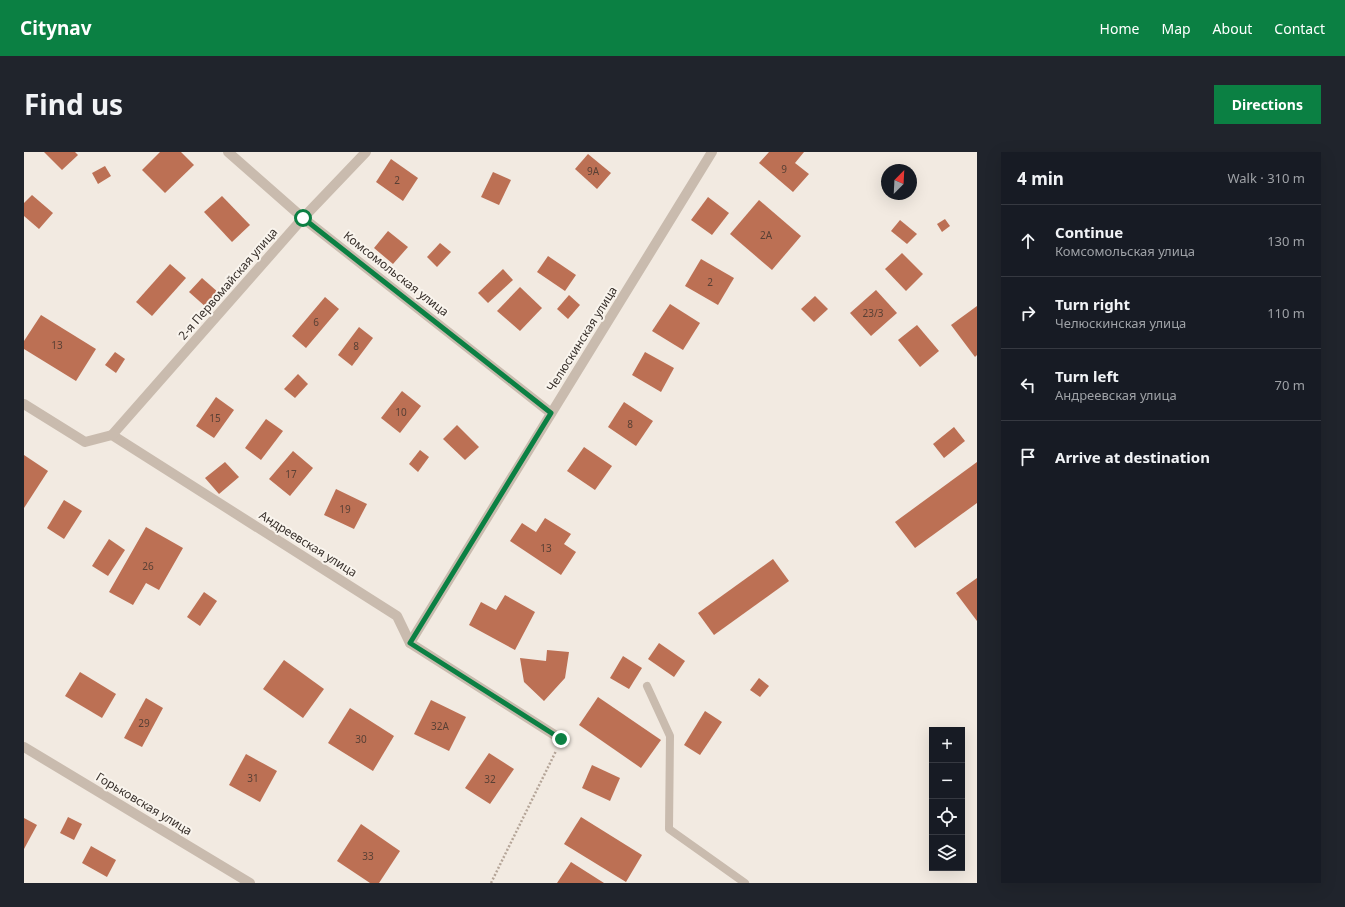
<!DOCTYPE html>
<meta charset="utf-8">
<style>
body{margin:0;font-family:"Noto Sans",sans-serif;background:#20242c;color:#f1f3f6}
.controls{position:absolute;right:12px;bottom:12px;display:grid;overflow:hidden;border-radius:0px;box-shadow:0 4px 16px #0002}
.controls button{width:36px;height:36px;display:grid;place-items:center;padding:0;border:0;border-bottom:1px solid #363941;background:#171b24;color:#f1f3f6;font:20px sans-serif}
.compass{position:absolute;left:857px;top:12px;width:36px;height:36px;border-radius:50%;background:#171b24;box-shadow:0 4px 16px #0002;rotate:24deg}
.stop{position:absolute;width:12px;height:12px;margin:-9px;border:3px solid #0b8043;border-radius:50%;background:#fff}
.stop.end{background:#0b8043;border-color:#fff;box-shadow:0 1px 4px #0008}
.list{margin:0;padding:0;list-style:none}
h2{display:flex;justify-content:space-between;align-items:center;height:52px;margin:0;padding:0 16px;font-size:17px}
h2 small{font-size:13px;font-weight:400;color:#9ea1a6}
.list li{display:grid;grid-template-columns:26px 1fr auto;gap:12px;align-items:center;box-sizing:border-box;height:72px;padding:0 16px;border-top:1px solid #363941}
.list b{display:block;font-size:15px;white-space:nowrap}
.list p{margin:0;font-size:13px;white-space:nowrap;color:#9ea1a6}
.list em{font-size:13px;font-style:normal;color:#9ea1a6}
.icon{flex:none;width:22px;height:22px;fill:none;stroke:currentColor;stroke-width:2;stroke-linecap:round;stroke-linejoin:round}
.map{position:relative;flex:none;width:953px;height:731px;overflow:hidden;border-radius:0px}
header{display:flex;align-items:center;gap:24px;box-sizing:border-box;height:56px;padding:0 20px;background:#0b8043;color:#fff}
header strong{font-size:19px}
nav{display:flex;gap:22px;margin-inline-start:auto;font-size:14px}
.intro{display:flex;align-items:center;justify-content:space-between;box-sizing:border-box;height:96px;padding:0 24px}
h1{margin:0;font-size:28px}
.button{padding:10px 18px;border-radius:0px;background:#0b8043;color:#fff;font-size:14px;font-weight:700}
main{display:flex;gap:24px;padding:0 24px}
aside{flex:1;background:#171b24;border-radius:0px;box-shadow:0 4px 16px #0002}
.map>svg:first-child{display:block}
.building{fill:#bc7054}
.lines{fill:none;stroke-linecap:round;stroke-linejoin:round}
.path{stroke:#b5a598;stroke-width:2.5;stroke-dasharray:2 2;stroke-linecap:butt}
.lane{stroke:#c9bbae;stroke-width:8}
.street{stroke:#c9bbae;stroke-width:10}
.route{stroke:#0b8043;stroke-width:5}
.labels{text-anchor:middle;stroke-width:4;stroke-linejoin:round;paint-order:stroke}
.number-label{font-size:10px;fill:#594035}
.street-label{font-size:12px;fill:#38302b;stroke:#f9f4ed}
</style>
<header>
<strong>Citynav</strong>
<nav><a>Home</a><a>Map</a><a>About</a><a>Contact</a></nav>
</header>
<div class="intro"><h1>Find us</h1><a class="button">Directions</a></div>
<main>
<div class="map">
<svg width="953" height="731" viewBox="0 0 953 731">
<rect width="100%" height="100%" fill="#f2eae1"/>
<!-- building -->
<g class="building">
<path d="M20,0H51L54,3L38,18Z"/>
<path d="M136,0H157L170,13L141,41L118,18Z"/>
<path d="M745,0H780L771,11L785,22L769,40L735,11Z"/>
<path d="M564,2L587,21L573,37L551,17Z"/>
<path d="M367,7L394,26L379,49L352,30Z"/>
<path d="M81,14L87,24L74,32L68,21Z"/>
<path d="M469,20L487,28L475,53L457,45Z"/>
<path d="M8,43L29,61L15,77L0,64V51Z"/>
<path d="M198,44L226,73L208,90L180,60Z"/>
<path d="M684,45L705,61L688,83L667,68Z"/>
<path d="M735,48L777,84L748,118L706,82Z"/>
<path d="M921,67L926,74L918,80L913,72Z"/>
<path d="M876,68L893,82L883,92L867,79Z"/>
<path d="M364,79L384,95L369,112L350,96Z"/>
<path d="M416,91L427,100L413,115L403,105Z"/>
<path d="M878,101L899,122L882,139L861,117Z"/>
<path d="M524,104L552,123L541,139L513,120Z"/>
<path d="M677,107L710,126L694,153L661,134Z"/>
<path d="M146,112L162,126L128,164L112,150Z"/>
<path d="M479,117L489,128L464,151L454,141Z"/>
<path d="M178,126L195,141L183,156L165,140Z"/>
<path d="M496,135L518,156L496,179L473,159Z"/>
<path d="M852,138L873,161L847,184L826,161Z"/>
<path d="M545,143L556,153L544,167L533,157Z"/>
<path d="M791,144L804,157L790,170L777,157Z"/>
<path d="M301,145L315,157L282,196L268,184Z"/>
<path d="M646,152L676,171L659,198L628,179Z"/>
<path d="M953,154V203L951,205L927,173Z"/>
<path d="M17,163L72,197L52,229L0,197V189Z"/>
<path d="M893,173L915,199L896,215L874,188Z"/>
<path d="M335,175L349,186L328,214L314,203Z"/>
<path d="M91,200L101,207L92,221L81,213Z"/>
<path d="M621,200L650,216L637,240L608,223Z"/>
<path d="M274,222L284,232L271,246L260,237Z"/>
<path d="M378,239L397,254L376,281L357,266Z"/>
<path d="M192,245L210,258L190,286L172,274Z"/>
<path d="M600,250L629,269L612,294L584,275Z"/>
<path d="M242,267L259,279L237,308L221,296Z"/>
<path d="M433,273L455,295L441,308L419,287Z"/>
<path d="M930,275L941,289L920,306L909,292Z"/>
<path d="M560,295L588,314L571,338L543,319Z"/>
<path d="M396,298L405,305L394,320L385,312Z"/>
<path d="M269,299L289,316L266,344L245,327Z"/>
<path d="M0,303L24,319L0,356Z"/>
<path d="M201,310L215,325L195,342L181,326Z"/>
<path d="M953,310V351L891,396L871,370Z"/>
<path d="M312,337L343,352L330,377L300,363Z"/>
<path d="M40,348L58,359L40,387L23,376Z"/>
<path d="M521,366L547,382L540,392L552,400L537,423L486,389L498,371L512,380Z"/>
<path d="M122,375L159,396L135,438L122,431L109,453L85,440Z"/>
<path d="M85,387L101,398L84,424L68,414Z"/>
<path d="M749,407L765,429L690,483L674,461Z"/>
<path d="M953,426V469L932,441Z"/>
<path d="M180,440L193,449L176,474L163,465Z"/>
<path d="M481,443L511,460L491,498L445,473L457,450L472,458Z"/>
<path d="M635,491L661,509L650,525L624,507Z"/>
<path d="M523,498L545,500L541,526L520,549L500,530L496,506L522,509Z"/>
<path d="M599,504L618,516L605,537L586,526Z"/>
<path d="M260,508L300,537L279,566L239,537Z"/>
<path d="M56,520L92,542L78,566L41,544Z"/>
<path d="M735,526L745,534L736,545L726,538Z"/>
<path d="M574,545L637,588L617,616L555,573Z"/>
<path d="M122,546L139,556L118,595L100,586Z"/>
<path d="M407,548L442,565L425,599L390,582Z"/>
<path d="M326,556L370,584L349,619L304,591Z"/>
<path d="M681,559L698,570L676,603L660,593Z"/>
<path d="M465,601L490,617L466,652L441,636Z"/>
<path d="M222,602L253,619L236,650L205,633Z"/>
<path d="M568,613L596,626L586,649L558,636Z"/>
<path d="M44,665L58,672L50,688L36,681Z"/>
<path d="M557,665L618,703L602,730L540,692Z"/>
<path d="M0,666L13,673L0,697Z"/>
<path d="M337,672L376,699L355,731H346L313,709Z"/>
<path d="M67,694L92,708L83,725L58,711Z"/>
<path d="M547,710L580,731H533Z"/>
</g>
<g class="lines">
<!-- path -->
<path class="path" d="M467,731L532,599"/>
<!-- lane -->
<path class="lane" d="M623,534L646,584L645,677L721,731"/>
<!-- street -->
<g class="street">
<path d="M204,0L279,66L527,261"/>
<path d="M0,252L61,290L88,283L373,464L386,491L537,587"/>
<path d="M88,283L279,66L342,0"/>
<path d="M386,491L688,0"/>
<path d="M0,595L226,731"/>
</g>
</g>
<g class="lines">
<!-- route -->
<path class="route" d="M279,66L527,261L386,491L537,587"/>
</g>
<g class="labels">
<!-- number labels -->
<g class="number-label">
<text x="760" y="21">9</text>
<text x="569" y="23">9А</text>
<text x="373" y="32">2</text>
<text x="742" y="87">2А</text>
<text x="686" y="134">2</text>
<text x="849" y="165">23/3</text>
<text x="292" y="174">6</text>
<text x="33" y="197">13</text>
<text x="332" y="198">8</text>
<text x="377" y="264">10</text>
<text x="191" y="270">15</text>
<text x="606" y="276">8</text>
<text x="267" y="326">17</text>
<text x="321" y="361">19</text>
<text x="522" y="400">13</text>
<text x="124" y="418">26</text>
<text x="120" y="575">29</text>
<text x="416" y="578">32А</text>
<text x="337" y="591">30</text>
<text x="229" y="630">31</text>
<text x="466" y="631">32</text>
<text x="344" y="708">33</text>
</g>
<!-- street labels -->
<g class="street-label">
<text transform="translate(372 122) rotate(38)" y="4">Комсомольская улица</text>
<text transform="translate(204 132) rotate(-49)" y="4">2-я Первомайская улица</text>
<text transform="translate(558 187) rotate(-58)" y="4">Челюскинская улица</text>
<text transform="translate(284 392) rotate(32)" y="4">Андреевская улица</text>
<text transform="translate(120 652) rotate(31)" y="4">Горьковская улица</text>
</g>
</g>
</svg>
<div class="controls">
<button>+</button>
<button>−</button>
<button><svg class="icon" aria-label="locate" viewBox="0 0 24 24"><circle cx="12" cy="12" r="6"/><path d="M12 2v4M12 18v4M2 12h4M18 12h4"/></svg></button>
<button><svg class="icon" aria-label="layers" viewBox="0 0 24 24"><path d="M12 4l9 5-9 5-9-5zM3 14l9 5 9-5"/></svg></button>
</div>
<svg class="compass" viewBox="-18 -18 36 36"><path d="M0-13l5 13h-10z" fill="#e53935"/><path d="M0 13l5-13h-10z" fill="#9ea1a6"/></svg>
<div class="stop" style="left:279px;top:66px"></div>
<div class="stop end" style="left:537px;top:587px"></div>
</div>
<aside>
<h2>4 min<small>Walk · 310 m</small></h2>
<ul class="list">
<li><svg class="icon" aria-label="ahead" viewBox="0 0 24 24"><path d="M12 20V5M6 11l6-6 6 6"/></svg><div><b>Continue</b><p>Комсомольская улица</p></div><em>130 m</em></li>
<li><svg class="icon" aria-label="right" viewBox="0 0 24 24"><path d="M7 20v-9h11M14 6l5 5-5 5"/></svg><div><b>Turn right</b><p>Челюскинская улица</p></div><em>110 m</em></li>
<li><svg class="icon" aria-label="left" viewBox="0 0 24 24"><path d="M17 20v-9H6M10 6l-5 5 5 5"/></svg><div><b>Turn left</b><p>Андреевская улица</p></div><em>70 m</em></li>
<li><svg class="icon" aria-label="arrive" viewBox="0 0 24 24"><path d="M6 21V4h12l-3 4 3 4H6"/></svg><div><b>Arrive at destination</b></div></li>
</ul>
</aside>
</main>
